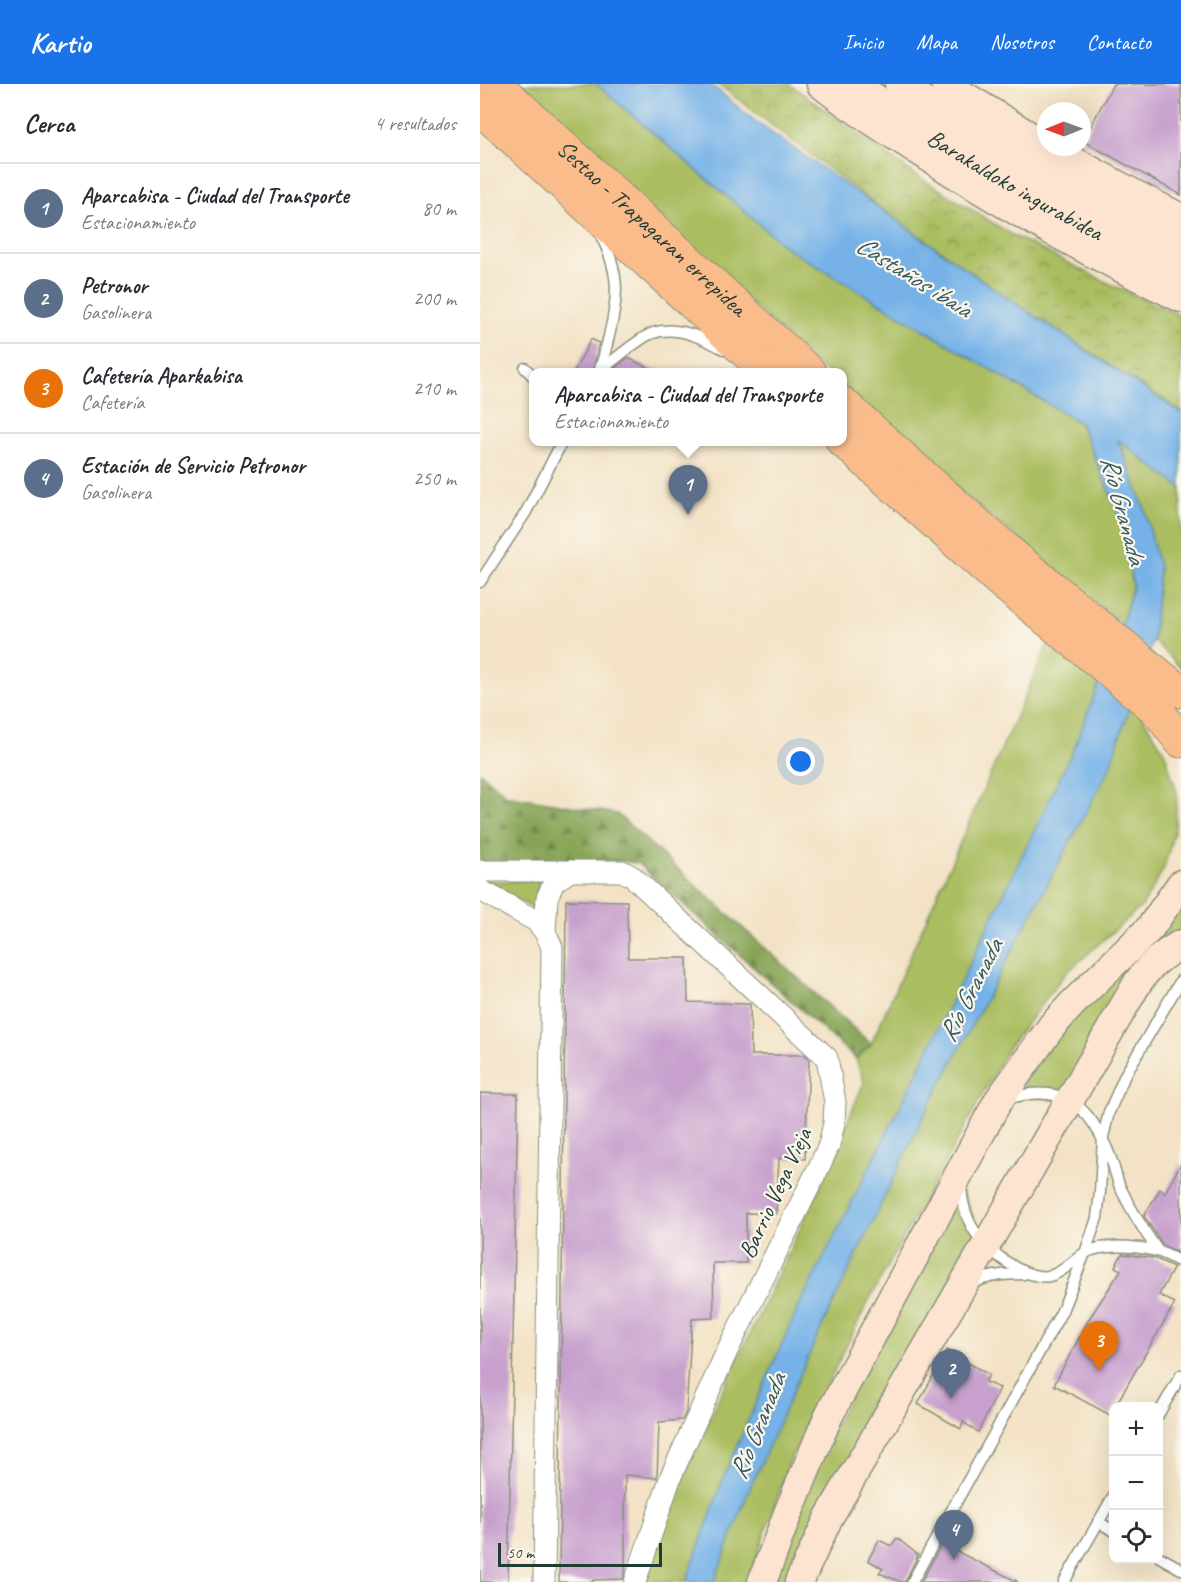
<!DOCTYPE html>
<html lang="es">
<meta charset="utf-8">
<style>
body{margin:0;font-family:Caveat,sans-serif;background:#f2f2f3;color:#2b2b33}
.controls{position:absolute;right:18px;bottom:18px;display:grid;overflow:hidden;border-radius:12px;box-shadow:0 6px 24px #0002}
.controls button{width:54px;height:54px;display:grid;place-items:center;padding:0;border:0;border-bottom:2px solid #e1e1e2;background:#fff;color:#2b2b33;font:30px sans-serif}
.compass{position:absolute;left:557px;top:18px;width:54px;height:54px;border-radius:50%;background:#fff;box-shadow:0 6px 24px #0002;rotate:269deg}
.scale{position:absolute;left:18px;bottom:15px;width:164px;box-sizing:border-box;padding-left:6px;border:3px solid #1f3d34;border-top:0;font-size:16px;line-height:21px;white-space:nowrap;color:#1f3d34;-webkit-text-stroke:4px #fbf7ec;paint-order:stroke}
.you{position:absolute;left:321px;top:678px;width:21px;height:21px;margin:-15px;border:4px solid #fff;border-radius:50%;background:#1a73e8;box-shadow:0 0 0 9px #1a73e833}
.badge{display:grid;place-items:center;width:39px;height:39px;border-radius:50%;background:#1a73e8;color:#fff;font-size:20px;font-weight:700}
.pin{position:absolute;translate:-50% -50px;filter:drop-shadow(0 2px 3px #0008)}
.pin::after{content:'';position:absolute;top:32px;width:21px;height:18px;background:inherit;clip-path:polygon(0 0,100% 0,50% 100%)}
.popup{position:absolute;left:49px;top:284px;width:318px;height:78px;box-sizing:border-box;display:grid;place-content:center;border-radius:12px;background:#fff;filter:drop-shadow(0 2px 4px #0005);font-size:20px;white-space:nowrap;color:#7c7c81}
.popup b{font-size:22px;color:#2b2b33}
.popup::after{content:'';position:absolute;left:50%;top:100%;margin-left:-12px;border:12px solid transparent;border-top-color:#fff}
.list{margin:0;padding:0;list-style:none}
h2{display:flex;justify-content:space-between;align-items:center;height:78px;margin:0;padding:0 24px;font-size:26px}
h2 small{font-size:20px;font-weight:400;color:#7c7c81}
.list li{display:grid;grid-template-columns:39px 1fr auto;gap:18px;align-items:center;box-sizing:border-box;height:90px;padding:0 24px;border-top:2px solid #e1e1e2}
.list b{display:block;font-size:22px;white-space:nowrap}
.list p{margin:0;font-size:20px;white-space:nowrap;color:#7c7c81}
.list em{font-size:20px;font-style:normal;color:#7c7c81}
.icon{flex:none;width:33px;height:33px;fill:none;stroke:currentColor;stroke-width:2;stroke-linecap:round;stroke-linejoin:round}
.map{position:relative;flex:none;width:701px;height:1498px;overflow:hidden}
header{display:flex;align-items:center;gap:36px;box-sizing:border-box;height:84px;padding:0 30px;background:#1a73e8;color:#fff}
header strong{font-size:28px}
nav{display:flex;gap:33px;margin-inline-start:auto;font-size:21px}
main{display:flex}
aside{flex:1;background:#fff}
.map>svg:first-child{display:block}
.grass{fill:#aabd61;stroke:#647d4a;stroke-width:1.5}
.forest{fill:url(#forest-firs);stroke:#537046;stroke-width:1.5}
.park{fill:url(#park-crowns);stroke:#647d4a;stroke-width:1.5}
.water{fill:#76b2e8;stroke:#4a788e;stroke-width:1.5}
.building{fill:#c7a0ce}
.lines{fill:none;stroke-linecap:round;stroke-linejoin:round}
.lane-casing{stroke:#89907c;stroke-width:13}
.street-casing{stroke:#89907c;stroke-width:23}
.secondary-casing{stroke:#89907c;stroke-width:31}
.primary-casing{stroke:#89907c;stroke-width:35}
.lane{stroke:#fff;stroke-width:10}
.street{stroke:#fff;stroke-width:21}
.secondary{stroke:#fde4d1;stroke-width:28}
.primary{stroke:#fabc8b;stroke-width:33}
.labels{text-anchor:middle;stroke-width:4.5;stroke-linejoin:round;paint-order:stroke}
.street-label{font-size:24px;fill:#1f3d34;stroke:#fbf7ec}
.water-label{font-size:26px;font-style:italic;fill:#355a61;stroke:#fbf7ec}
</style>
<header>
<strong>Kartio</strong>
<nav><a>Inicio</a><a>Mapa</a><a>Nosotros</a><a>Contacto</a></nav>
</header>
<main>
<aside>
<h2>Cerca<small>4 resultados</small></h2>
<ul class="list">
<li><span class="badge" style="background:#5c6f8a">1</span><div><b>Aparcabisa - Ciudad del Transporte</b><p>Estacionamiento</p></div><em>80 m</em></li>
<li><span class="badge" style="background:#5c6f8a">2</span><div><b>Petronor</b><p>Gasolinera</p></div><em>200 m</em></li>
<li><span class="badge" style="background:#e8710a">3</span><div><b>Cafetería Aparkabisa</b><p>Cafetería</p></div><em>210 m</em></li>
<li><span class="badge" style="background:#5c6f8a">4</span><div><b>Estación de Servicio Petronor</b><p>Gasolinera</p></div><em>250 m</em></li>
</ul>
</aside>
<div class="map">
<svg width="701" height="1498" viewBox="0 0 701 1498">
<defs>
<pattern id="forest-firs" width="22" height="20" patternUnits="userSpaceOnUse" patternTransform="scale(1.5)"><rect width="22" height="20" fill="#87a457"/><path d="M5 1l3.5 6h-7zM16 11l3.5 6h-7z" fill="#6e8749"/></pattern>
<pattern id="park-crowns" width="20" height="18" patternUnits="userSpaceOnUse" patternTransform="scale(1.5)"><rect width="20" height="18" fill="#aabd61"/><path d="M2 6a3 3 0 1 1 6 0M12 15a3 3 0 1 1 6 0" fill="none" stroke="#8a9b51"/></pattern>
</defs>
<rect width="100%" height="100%" fill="#fbf7ec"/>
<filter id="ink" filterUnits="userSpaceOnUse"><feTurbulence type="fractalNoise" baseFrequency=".0167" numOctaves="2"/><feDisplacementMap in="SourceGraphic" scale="12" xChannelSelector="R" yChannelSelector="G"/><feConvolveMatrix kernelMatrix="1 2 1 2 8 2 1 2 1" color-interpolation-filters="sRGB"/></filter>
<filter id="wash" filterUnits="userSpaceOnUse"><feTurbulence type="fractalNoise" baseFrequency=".008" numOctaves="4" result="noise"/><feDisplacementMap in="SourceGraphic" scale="24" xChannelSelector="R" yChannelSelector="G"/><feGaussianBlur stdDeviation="1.35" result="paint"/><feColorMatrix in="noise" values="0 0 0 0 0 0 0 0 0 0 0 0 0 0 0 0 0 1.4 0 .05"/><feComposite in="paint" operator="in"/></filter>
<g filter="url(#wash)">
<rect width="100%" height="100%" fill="#f3e2c5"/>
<!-- grass -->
<g class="grass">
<path d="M35,0H116L307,164L600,339L638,428L653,501L642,540L437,372L363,304L362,288H345Z"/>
<path d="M637,355L701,404V584L673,556L679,484L665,426Z"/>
<path d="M568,560L659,627L685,669L697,709L695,744L684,784L663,821L584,891L529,963L389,1216L311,1374L268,1498H164L184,1436L227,1339L338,1107L384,998L376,975L391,960Z"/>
<path d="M4,797H60L54,825Z"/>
<path d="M701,800V860L590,1016L537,1012L572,942Z"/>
<path d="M481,1104L505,1162L318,1498H290L308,1429Z"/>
</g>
<!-- forest -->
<path class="forest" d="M0,688L26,711L137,730L391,960L376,975L157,779L140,777L0,778Z"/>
<!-- park -->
<path class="park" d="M238,0H309L436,91L532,151L632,201L701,232V328L532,217L411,132Z"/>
<!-- water -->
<path class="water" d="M116,0H230L275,37L532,217L701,329V404L638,356L665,426L679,484L673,556L628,687L443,1033L336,1255L268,1409L234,1498H206L246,1387L316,1228L435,993L594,664L642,540L653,501L638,428L600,339L307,164Z"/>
<g id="blocks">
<!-- building -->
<g class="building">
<path d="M633,0H701V111L603,57Z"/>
<path d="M111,255L119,259L112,288H94Z"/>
<path d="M148,274L178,288H130Z"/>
<path d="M86,816L147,817L148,874H207L208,918L270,920L271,971H325L329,975L325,1075L299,1074L296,1130L266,1129V1179H233L234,1234L212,1235L206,1328L202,1336L179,1338L177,1394L145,1391V1489L143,1495L113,1496V1498H79Z"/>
<path d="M0,1009L38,1010L28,1498H0Z"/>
<path d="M701,1079V1170L683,1161L664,1132L680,1105L685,1109Z"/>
<path d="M642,1170L674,1174L694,1183L679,1211L695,1219L630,1331L574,1301L609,1235L641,1186L635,1183Z"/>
<path d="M467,1266L509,1291L505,1298L520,1304L498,1348L483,1338L481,1345L438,1320Z"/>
<path d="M417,1454L438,1471L425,1498H421L399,1489L403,1485L388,1476L399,1456L411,1462Z"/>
<path d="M462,1460L538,1498H441Z"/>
</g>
</g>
</g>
<g filter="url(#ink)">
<use href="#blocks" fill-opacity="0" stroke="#89907c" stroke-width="1.5"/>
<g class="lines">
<!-- lane casing -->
<g class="lane-casing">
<g id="lane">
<path d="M45,284L53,292"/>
<path d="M120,287C133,277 160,253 173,249C197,241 223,254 244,265"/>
<path d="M119,288C123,277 126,264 129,252C139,211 140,188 120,150"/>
<path d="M0,498L46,428L82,358"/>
<path d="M527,1015C583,998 610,1021 630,1072C634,1082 636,1093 640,1103C651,1126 664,1147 678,1167"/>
<path d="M481,1102C483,1142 504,1166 538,1185C548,1190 558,1194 569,1192C581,1190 593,1177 603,1170C621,1159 656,1162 676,1167C684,1169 693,1174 701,1178"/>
<path d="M490,1201C506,1191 526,1190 544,1190"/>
<path d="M678,1331L701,1291"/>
<path d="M618,1438L634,1447"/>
<path d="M678,1472L701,1485"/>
<path d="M432,1498L582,1227L605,1169L617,1134L620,1108L623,1053L629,1028L645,991L701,896"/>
<path d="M584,1498L634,1411"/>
</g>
</g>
<!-- street casing -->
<g class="street-casing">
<g id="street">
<path d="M0,787H142L153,793L347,974L355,1018L354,1039L349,1061L339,1083L247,1267L191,1392L155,1498"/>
<path d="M0,806L56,837L65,848"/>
<path d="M64,1498L72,863L65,848L67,814L74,798L90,787"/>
</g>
</g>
<!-- secondary casing -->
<g class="secondary-casing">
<g id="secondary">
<path d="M341,0C372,25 406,46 439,67C523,122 611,170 701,214"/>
<path d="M419,0C508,62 604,115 701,162"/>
<path d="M465,0L566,62"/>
<path id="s1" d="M376,1C478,74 589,135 701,191"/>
<path d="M568,63L658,112L701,134"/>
<path d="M282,1498L308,1429L348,1333L518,1017L572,942L593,919L670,844L701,800"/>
<path d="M319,1498L349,1433L658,898C671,880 681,872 701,860"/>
</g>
</g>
<!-- primary casing -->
<g class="primary-casing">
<g id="primary">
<path id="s2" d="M15,0L329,288"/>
<path d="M0,24L288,288"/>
<path d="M362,319L444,393L537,475L694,603L701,607"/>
<path d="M362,356L519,496L676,625L701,657"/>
</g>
</g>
<!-- lane -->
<use href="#lane" class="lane"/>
<!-- street -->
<use href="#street" class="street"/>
<!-- secondary -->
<use href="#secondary" class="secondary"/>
<!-- primary -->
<use href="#primary" class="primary"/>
</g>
</g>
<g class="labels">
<!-- street labels -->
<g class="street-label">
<text dy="8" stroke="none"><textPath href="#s1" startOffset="188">Barakaldoko ingurabidea</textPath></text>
<text dy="8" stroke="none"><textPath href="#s2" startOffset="213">Sestao - Trapagaran errepidea</textPath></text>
<text transform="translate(295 1109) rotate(-65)" y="8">Barrio Vega Vieja</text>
</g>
<!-- water labels -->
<g class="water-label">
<text transform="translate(434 192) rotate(32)" y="9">Castaños ibaia</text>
<text transform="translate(644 426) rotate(75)" y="9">Río Granada</text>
<text transform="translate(490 906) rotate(-63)" y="9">Río Granada</text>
<text transform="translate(277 1342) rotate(-68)" y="9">Río Granada</text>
</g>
</g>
</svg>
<div class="controls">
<button>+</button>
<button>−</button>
<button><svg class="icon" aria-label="locate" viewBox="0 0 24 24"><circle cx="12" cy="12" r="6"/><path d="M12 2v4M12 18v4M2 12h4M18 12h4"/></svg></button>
</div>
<svg class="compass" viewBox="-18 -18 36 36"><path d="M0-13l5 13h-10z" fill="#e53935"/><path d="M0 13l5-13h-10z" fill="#7c7c81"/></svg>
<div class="scale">50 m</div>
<div class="you"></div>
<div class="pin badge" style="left:208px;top:431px;background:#5c6f8a">1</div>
<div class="popup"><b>Aparcabisa - Ciudad del Transporte</b>Estacionamiento</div>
<div class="pin badge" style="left:471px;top:1315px;background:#5c6f8a">2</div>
<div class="pin badge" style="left:619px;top:1287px;background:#e8710a">3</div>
<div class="pin badge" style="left:474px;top:1476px;background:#5c6f8a">4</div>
</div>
</main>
